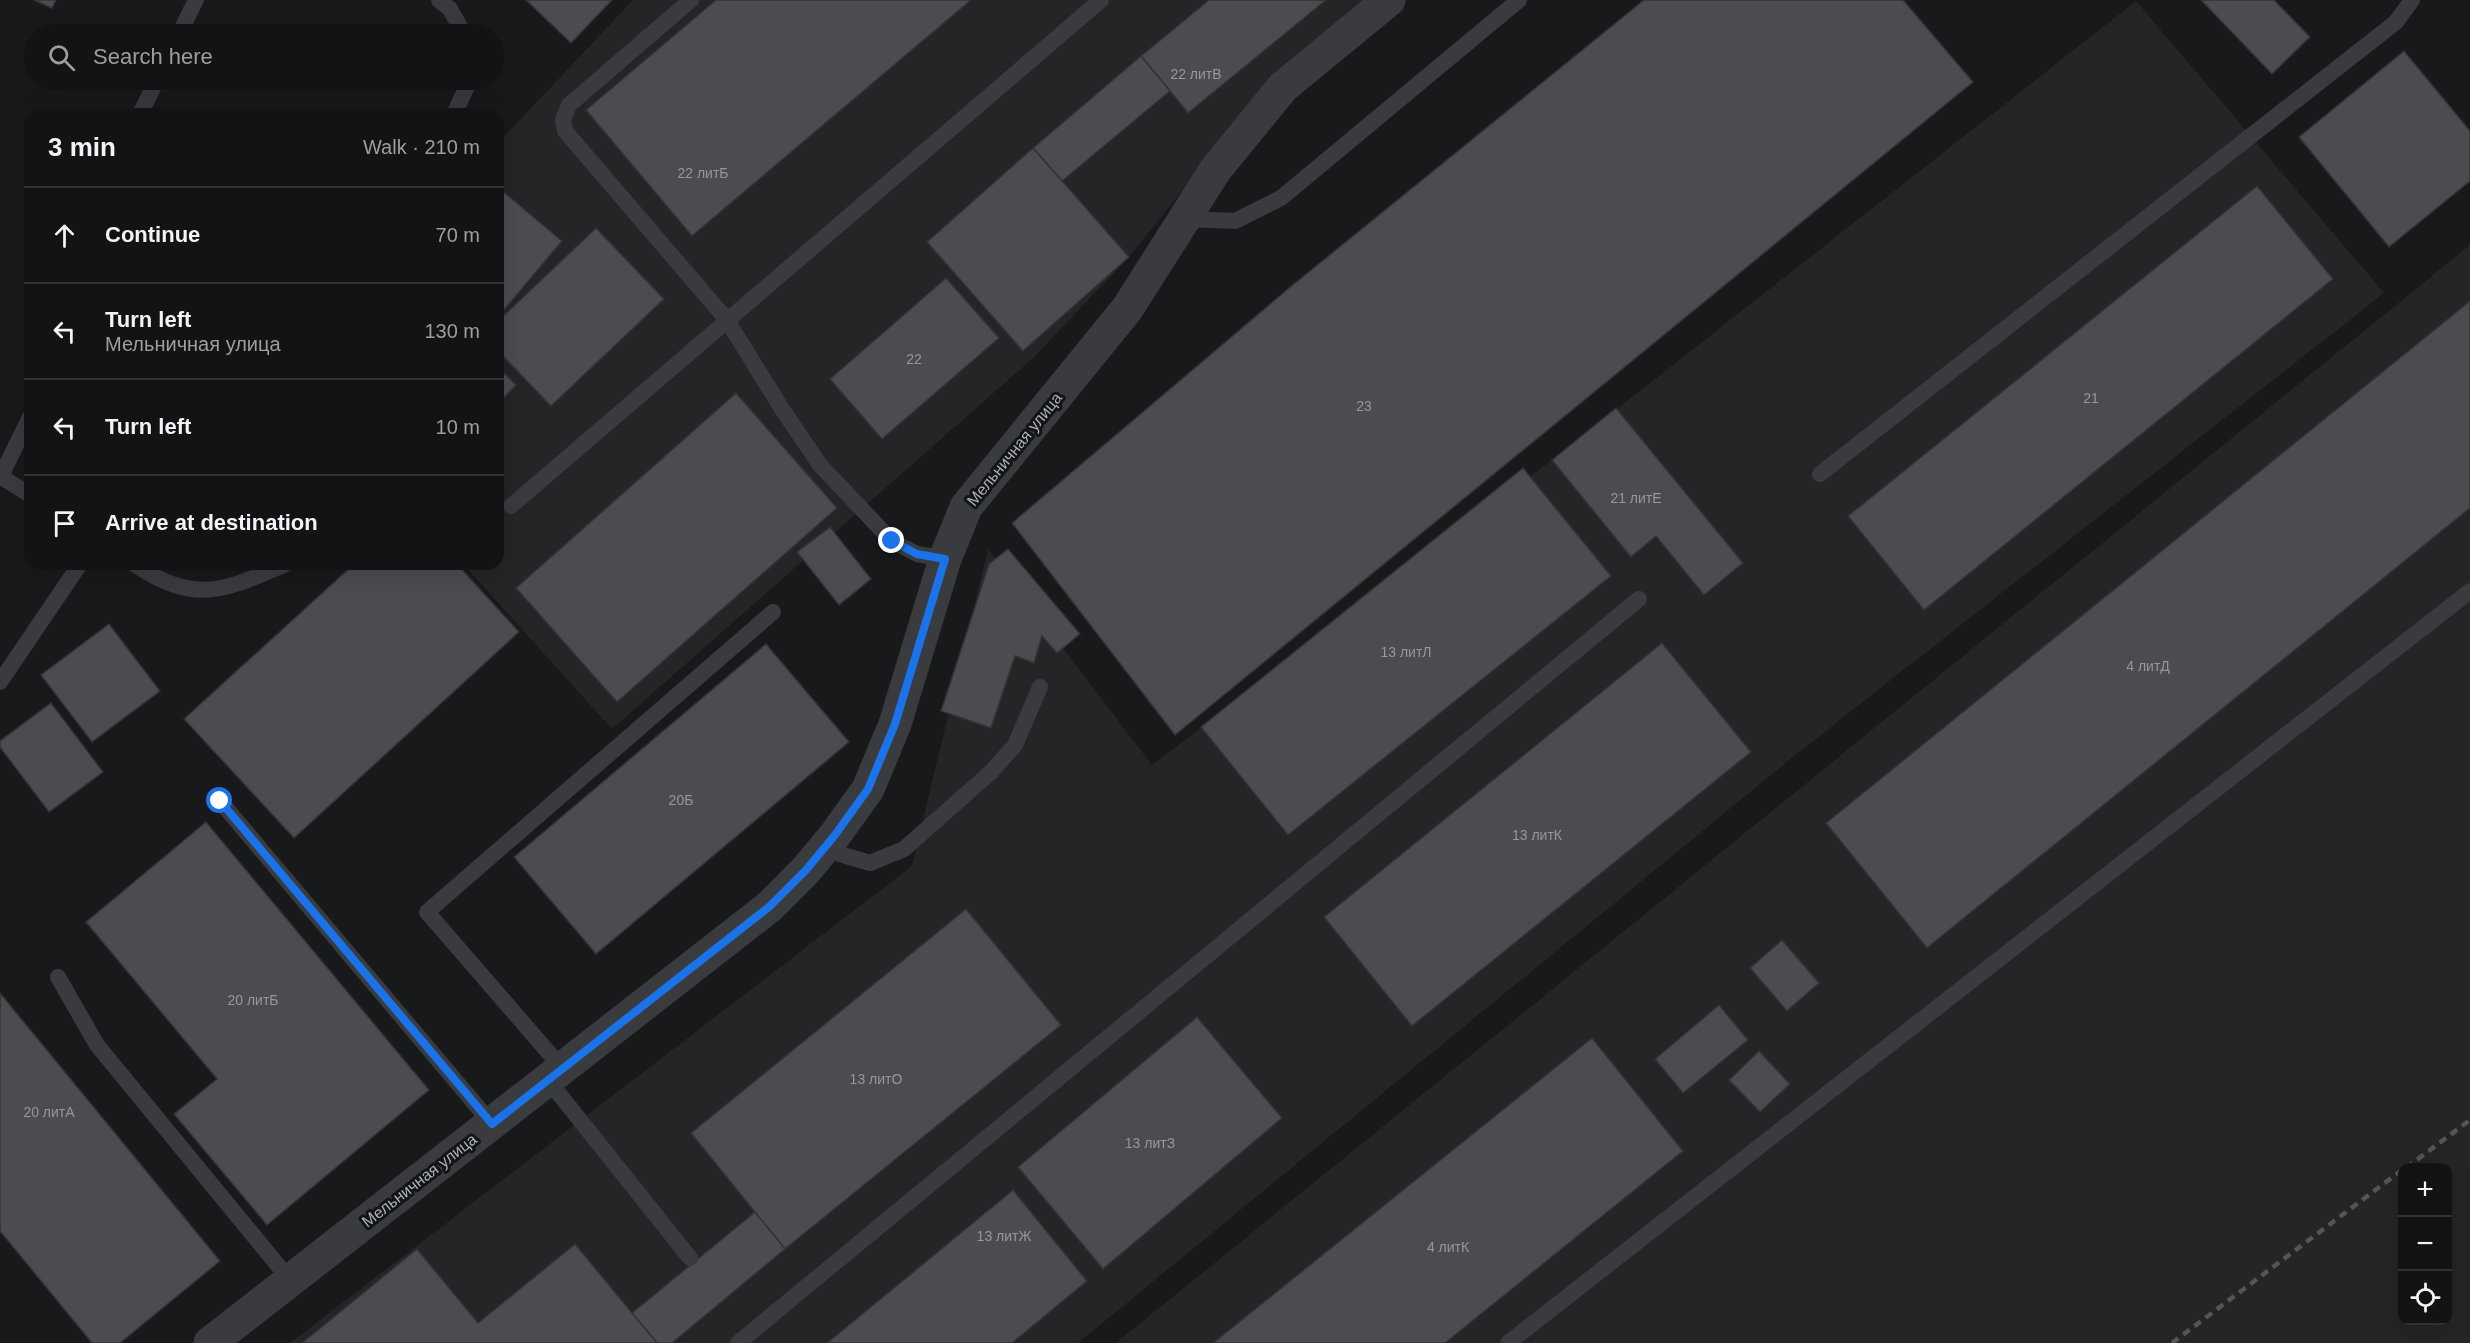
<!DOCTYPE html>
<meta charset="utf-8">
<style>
body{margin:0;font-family:Arial,sans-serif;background:#1f2022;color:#f1f3f6}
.controls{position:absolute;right:18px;bottom:18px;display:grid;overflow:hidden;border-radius:12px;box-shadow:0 6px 24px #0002}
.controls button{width:54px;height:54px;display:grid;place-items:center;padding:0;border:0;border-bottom:2px solid #313234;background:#121314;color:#f1f3f6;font:30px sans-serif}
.stop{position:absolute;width:18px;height:18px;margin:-14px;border:4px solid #1a73e8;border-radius:50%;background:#fff}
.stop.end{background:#1a73e8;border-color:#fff;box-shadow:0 2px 6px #0008}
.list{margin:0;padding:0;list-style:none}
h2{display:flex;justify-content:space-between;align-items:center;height:78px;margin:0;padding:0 24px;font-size:26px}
h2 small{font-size:20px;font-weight:400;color:#9c9ea0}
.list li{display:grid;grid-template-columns:39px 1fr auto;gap:18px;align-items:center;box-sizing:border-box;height:96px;padding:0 24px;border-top:2px solid #313234}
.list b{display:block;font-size:22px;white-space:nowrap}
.list p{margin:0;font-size:20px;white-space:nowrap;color:#9c9ea0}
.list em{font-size:20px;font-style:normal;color:#9c9ea0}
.icon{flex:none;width:33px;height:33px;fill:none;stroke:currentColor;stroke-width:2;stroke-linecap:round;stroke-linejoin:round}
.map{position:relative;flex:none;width:2470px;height:1343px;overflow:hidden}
.search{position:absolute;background:#121314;box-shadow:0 6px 24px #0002;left:24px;top:24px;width:480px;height:66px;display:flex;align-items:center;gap:15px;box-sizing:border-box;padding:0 21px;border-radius:33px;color:#9c9ea0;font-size:22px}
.panel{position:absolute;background:#121314;box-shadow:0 6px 24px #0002;left:24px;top:108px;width:480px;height:462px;border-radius:18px}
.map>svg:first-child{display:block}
.built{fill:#242527;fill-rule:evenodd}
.building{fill:#4a4c4f;stroke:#323336;stroke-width:1.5}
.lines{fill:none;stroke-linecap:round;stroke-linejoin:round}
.lane{stroke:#3a3b3f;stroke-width:16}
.street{stroke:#3a3b3f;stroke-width:33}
.rail{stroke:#535659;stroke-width:4.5;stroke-dasharray:8 6;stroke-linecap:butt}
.route{stroke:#1a73e8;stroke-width:8}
.labels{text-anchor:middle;stroke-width:6;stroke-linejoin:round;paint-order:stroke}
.number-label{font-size:14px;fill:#94989e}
.street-label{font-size:16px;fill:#acb2b8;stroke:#131415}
</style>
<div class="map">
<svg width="2470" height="1343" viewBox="0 0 2470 1343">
<rect width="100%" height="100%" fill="#18191a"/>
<!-- built -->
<g class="built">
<path d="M633,0H1383L1223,140L1129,257L1033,358L612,729L463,564H498V143Z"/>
<path d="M2136,1L2384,293L1799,752L1078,1343H290L912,866L988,549L1152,765L1552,460Z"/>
<path d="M2470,245V1343H1116ZM2402,1168H2448V1320H2402Z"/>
</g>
<!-- building -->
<g class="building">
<path d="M34,0H56L52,8Z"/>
<path d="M526,0H612L571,43Z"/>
<path d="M716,0H971L692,236L586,110Z"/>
<path d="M1209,0H1326L1188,113L1141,56Z"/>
<path d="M1644,0H1903L1973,82L1175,735L1012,523L1289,288Z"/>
<path d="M2201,0H2274L2310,37L2272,74Z"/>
<path d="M2404,51L2470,131V181L2389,247L2299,137Z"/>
<path d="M1141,56L1170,91L1062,181L1033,148Z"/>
<path d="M1033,148L1129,257L1023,351L927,242Z"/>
<path d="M2257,186L2333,279L1924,610L1848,516Z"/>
<path d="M498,187L562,241L498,317Z"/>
<path d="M596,228L664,299L551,406L498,351V321Z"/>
<path d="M946,278L999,338L882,439L830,379Z"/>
<path d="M2470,301V508L1927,948L1826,823Z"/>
<path d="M498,367L516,385L498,404Z"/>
<path d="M736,393L837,508L617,702L516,588Z"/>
<path d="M1616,408L1743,563L1704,595L1656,536L1631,557L1552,460Z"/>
<path d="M1523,468L1611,576L1288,835L1201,727Z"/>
<path d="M830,527L871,579L839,605L797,552Z"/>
<path d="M1008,549L1080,634L1057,653L1042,636L1034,663L1015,656L991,728L941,711L989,564Z"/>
<path d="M354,564H457L519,632L294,838L184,719Z"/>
<path d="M109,624L160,691L92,742L41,675Z"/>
<path d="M1662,643L1751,752L1412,1026L1324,917Z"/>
<path d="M766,644L849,742L596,954L514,857Z"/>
<path d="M51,703L103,772L49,812L0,747V741Z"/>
<path d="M206,822L429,1090L267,1225L174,1114L217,1079L86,922Z"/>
<path d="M966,909L1061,1025L785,1249L691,1133Z"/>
<path d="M1782,940L1819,983L1787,1011L1750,968Z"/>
<path d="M0,993L220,1261L120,1343H92L0,1231Z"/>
<path d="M1719,1005L1748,1040L1683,1093L1655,1059Z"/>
<path d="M1197,1017L1282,1118L1103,1269L1018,1167Z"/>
<path d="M1592,1038L1683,1151L1445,1343H1213Z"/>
<path d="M1759,1051L1790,1084L1760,1112L1729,1080Z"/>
<path d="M1013,1190L1087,1281L1012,1343H827Z"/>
<path d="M755,1212L785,1249L672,1343H657L632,1313Z"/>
<path d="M575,1244L657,1343H302L417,1249L478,1323Z"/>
</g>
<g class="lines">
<!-- lane -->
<g class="lane">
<path d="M439,0L450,9L464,34"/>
<path d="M691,0L569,105L563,120L565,131L727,320L782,409L820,465L892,541L917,554L945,559"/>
<path d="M179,34L196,0"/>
<path d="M140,114L157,80"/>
<path d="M454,114L470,80"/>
<path d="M1185,219L1235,221L1281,198L1519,0"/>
<path d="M1820,474L2396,22L2412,0"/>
<path d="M0,476L30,495"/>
<path d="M1,476L30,417"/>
<path d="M511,506L1101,0"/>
<path d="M134,564C196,605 223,591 286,564"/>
<path d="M0,682L80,564"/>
<path d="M220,801L492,1124"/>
<path d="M823,849L870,863L904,849L992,771L1015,745L1040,687"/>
<path d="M58,977L97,1045L290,1280"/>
<path d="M562,1068L427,912L773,612"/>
<path d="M548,1080L690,1258"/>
<path d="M738,1343L1639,599"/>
<path d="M1508,1343L2470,591"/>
</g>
<!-- street -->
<path class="street" d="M210,1343L769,907L806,870L835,835L868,789L895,724L945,559L966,507L1127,309L1216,169L1283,87L1389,0"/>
<!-- rail -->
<g class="rail">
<path d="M2406,1168L2470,1120"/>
<path d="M2172,1343L2402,1170"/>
</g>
</g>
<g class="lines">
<!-- route -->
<path class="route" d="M220,801L492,1124L769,907L806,870L835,835L868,789L895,724L945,559L917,554L892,541"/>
</g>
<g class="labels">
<!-- number labels -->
<g class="number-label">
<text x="1196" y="79">22 литВ</text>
<text x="703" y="178">22 литБ</text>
<text x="914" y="364">22</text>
<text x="2091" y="403">21</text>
<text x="1364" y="411">23</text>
<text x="1636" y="503">21 литЕ</text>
<text x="1406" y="657">13 литЛ</text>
<text x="2148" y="671">4 литД</text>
<text x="681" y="805">20Б</text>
<text x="1537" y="840">13 литК</text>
<text x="253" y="1005">20 литБ</text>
<text x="876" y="1084">13 литО</text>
<text x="49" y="1117">20 литА</text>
<text x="1150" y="1148">13 литЗ</text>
<text x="1004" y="1241">13 литЖ</text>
<text x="1448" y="1252">4 литК</text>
</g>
<!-- street labels -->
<g class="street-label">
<text transform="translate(1014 449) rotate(-51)" y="6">Мельничная улица</text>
<text transform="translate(419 1180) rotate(-38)" y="6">Мельничная улица</text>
</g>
</g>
</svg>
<div class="controls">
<button>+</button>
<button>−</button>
<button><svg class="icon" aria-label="locate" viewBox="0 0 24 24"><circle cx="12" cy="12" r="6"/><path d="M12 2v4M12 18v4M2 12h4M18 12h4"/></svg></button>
</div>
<div class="stop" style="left:220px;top:801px"></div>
<div class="stop end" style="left:892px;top:541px"></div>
<div class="search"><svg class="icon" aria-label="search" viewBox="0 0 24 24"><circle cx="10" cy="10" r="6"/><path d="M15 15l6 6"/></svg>Search here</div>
<section class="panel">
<h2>3 min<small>Walk · 210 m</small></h2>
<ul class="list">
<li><svg class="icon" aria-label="ahead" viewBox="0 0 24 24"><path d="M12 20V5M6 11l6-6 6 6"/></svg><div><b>Continue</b></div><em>70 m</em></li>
<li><svg class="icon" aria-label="left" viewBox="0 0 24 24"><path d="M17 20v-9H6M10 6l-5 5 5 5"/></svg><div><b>Turn left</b><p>Мельничная улица</p></div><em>130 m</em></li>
<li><svg class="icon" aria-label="left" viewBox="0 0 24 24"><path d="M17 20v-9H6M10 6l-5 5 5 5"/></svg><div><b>Turn left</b></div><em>10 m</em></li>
<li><svg class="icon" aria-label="arrive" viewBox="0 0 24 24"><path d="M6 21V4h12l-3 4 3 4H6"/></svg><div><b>Arrive at destination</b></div></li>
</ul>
</section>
</div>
